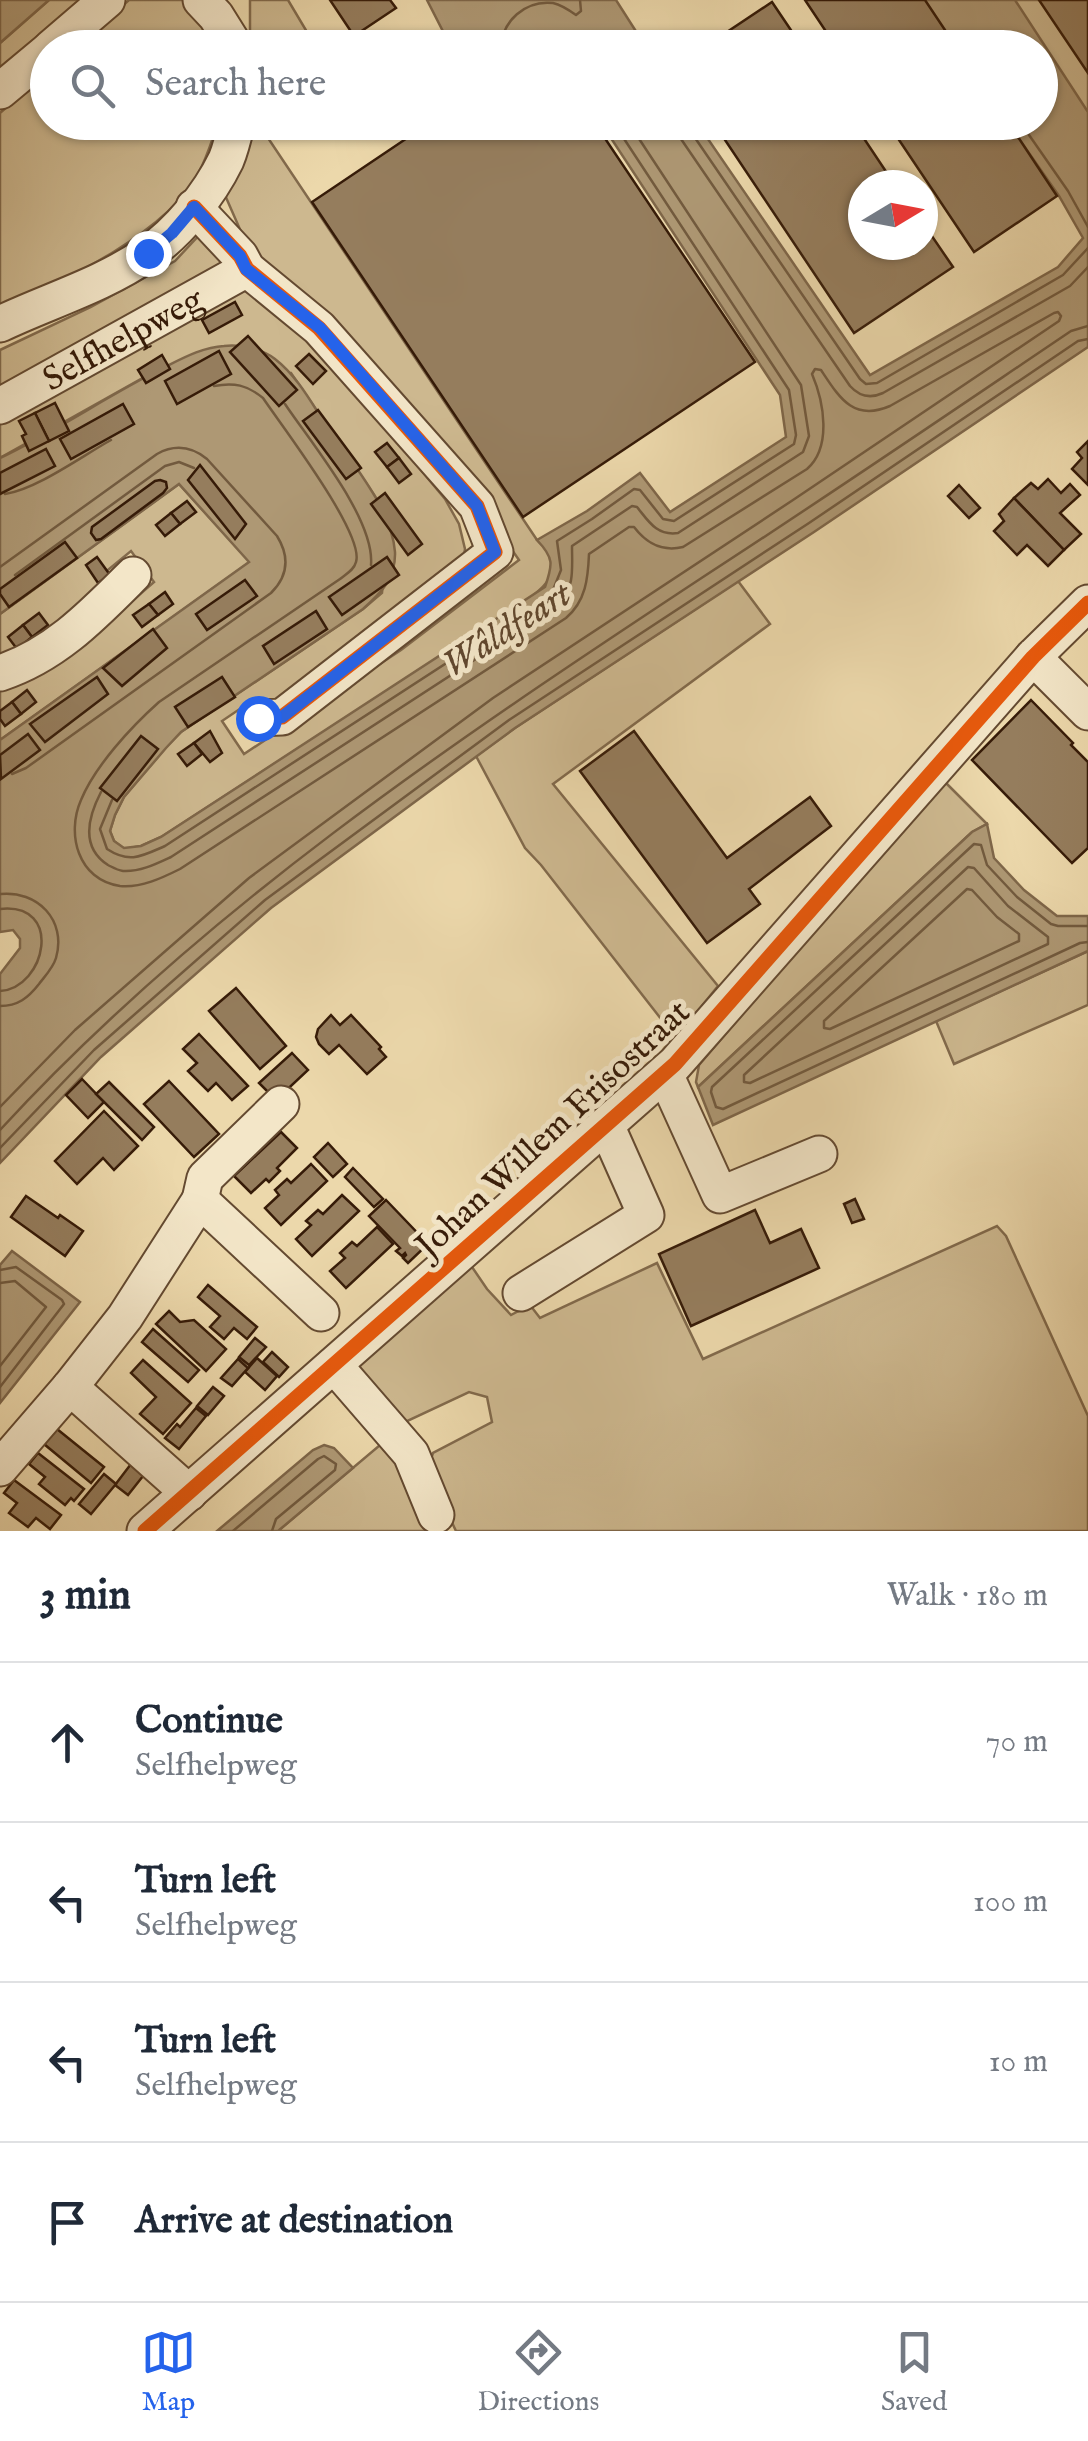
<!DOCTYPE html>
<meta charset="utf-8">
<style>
body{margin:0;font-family:"IM FELL English",serif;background:#f6f6f7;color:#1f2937}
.compass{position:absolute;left:848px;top:170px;width:90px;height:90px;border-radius:50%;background:#fff;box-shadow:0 2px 8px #0004;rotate:80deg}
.stop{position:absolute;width:30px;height:30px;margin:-22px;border:8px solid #2563eb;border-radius:50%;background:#fff}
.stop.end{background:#2563eb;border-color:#fff;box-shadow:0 2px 10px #0008}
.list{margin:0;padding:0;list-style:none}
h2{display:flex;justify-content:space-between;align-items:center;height:130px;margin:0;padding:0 40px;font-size:42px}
h2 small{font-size:32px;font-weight:400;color:#747a83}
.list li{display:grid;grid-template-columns:65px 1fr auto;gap:30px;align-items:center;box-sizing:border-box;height:160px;padding:0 40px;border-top:2px solid #e0e1e3}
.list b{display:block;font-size:38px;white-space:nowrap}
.list p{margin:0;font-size:32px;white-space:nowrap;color:#747a83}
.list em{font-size:32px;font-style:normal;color:#747a83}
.icon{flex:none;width:55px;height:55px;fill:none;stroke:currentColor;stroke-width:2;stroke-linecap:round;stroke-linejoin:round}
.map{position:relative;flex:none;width:1088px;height:1531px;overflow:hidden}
.search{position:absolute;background:#fff;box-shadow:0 2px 8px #0004;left:30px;right:30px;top:30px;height:110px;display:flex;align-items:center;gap:25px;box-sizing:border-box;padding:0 35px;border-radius:55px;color:#747a83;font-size:38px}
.sheet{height:770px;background:#fff}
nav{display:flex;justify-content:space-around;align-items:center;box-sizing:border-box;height:140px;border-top:2px solid #e0e1e3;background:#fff;font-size:28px;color:#747a83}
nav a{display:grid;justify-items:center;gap:5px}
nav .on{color:#2563eb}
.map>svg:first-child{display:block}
.green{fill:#cdb88f;stroke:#826a4c;stroke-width:2.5}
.water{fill:#ae9874;stroke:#7e6649;stroke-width:2.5}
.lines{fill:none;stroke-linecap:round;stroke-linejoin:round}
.shore{stroke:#725a3e;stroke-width:2.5}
.building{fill:#957d5d;stroke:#361b08;stroke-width:2.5}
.minor-casing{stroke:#644a31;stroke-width:39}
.minor{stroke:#f3e6c8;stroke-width:35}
.cycleway-casing{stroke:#f3e6c8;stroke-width:21}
.cycleway{stroke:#e8590c;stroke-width:15}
.route{stroke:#2563eb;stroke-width:12}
.labels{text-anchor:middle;stroke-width:10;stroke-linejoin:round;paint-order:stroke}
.street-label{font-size:35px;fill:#361b08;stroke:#f3e6c8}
.water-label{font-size:38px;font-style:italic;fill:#60472e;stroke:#f3e6c8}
</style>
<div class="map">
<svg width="1088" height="1531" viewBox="0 0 1088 1531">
<rect width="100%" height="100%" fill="#ecd8ab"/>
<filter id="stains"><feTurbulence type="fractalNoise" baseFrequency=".002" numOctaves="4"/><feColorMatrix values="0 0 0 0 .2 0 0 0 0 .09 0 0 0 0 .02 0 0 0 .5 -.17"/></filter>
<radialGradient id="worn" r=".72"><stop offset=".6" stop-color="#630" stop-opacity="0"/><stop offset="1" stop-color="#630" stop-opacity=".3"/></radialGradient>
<!-- green -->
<g class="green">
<path d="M49,0H86L0,75V43Z"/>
<path d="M129,0H184L218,40L219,48H75Z"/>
<path d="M250,0H288L316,47L250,48Z"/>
<path d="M1008,0H1088V117Z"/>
<path d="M47,72L48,122L218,123C212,140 207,158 198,174C166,234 61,282 0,311V113Z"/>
<path d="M246,123H258L537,540C541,545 547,548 549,553C562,580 533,595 516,608L161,837L141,846L124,849L114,841L110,831L115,815L124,797L166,747L181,732L363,609L382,593L388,525L375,496L291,373L148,375L0,458V415L236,286L268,300L352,387L445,499L459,524L465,549L462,567L276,706L253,700L222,721L244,754L401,650L519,560L489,517L256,266L221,186Z"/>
<path d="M204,230L225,267L0,390V350L91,307L175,261Z"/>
<path d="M179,484L250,562L0,740V682L116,615L154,582L131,551L103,574L105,587L41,646L0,658V614Z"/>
<path d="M738,581L770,624L553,784L718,986L692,1018L672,1033L541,865L525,848L476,756L515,728Z"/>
<path d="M942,779L987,824L972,832L698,1087L696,1082L699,1065Z"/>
<path d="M1088,951V1005L954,1064L936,1021Z"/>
<path d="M997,1226L1006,1236L1088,1416V1531H456L427,1470L433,1453L492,1422L487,1397L469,1392L401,1424L350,1367L470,1264L487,1289L511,1315L530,1305L540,1318L657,1263L703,1359Z"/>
<path d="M386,1440L428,1531H278Z"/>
</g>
<!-- water -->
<g class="water">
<path d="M0,0H49L0,43Z"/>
<path d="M427,0H616L646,47H551L545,39L532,47H451Z"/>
<path d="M923,0H1015L1088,112V347L814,532L515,728L271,908L101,1057L0,1163V974L20,948V939L13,930L0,932V740L249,562L179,484L0,614V458C57,431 110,394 167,366C185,357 204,347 224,346C241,344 262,349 275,359C297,376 311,402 326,425C350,460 392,509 395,552C396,578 381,593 363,609L181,732L166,748L124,797L115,815L110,831L114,841L124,848L141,846L161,837L545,587C553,564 554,558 537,540L587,511L640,473L670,512L786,437L780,395L601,123H697L870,375L1058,267L1083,238L1059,196L1008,123L1040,122V48L956,47Z"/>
<path d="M987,824L994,858L1024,890L1057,916H1088V951L713,1125L698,1087L972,832Z"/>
<path d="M12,1251L80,1302L0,1403V1265Z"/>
<path d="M324,1445L334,1448L353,1468L278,1531H217L313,1450Z"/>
</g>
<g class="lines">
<!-- shore -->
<g class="shore">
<path d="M501,48C502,21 525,0 553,3C562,5 569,10 576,15L581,11L580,0"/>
<path d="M677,122L681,139L850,386C859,396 870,399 883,393L1070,286L1088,267"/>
<path d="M689,122L691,132L860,379L866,384L877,383L1063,275L1088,248"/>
<path d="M1020,122L1068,191L1088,227"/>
<path d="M285,404C311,443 375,519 371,565"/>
<path d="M5,494C37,489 82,456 111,440"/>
<path d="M0,567L157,454C175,444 191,446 207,459L277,536C290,557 288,576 271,593L26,768L12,774"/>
<path d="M15,575L165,466L179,462L194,468"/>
<path d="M101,792C88,817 80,847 108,865C114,868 117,870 123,871C140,872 156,864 171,857L559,605C575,587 572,568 572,546L632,506L637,507C649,522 657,536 678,533L803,452L809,436L801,385L628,122"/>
<path d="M112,800L100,829L107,849C130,864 142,856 165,846L551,595L561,570L557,541L592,519L634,489L640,490L663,519L674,521L794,444L796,435L789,390L613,122"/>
<path d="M968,867L974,868L1008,906L1048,937V944L750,1083L744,1082V1075Z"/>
<path d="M967,889L972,890L997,917L1019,934V941L830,1029L824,1028V1021Z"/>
<path d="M0,894C37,890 67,920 56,958C53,968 45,976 39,984C28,998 18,1006 0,1006"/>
<path d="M0,909C64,902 46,988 0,991"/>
<path d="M1088,926H1058L1051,924L1017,897L987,865L981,845L974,844L712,1087L711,1092L716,1107L723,1109L1080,943L1088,942"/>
<path d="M0,1107L75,1030L249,878L493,698L793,500L1059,321L1061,316L1058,312L1054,313L890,406C853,422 839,397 821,370L815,369L812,374C824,402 832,447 807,469L683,547C662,552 647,544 634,527H629L589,554C588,578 586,601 566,618L180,869C162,878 141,888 120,886C78,880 66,834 81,800C95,766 131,727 159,702L340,579C346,574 354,570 356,562C365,534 281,425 263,398C247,385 234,382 214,386"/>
<path d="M0,1130C202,910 453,742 700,579C825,498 948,414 1071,331L1088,326"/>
<path d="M0,1148L94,1050L265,900L509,720L809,523L1078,341L1088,339"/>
<path d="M0,1270L16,1267L62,1300L64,1304L0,1387"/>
<path d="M0,1283L15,1281L46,1307L0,1366"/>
<path d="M233,1531L318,1459L324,1456L336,1464L335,1470L276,1519L272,1531"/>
</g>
</g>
<!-- building -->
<g class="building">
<path d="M330,0H390L396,8L354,36Z"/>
<path d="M805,0H925L957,48H837Z"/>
<path d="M1039,0H1088V73Z"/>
<path d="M772,2L803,48H703Z"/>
<path d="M431,122H594L755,362L523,517L312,202Z"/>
<path d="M713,122H853L895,185H863V245H923V223L953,267L854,333Z"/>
<path d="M887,122H1008L1057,196L974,252Z"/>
<path d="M235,302L242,315L209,333L202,320Z"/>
<path d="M248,336L297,390L279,406L230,352Z"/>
<path d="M219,351L231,374L177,404L165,381Z"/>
<path d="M309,354L326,371L313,384L296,366Z"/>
<path d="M162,355L170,369L146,383L138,370Z"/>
<path d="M55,403L69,431L49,441L35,413Z"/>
<path d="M123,404L134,424L71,459L60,439Z"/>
<path d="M318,410L361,468L346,479L303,421Z"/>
<path d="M35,413L49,441L29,451L22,436L26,434L19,421Z"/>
<path d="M1088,441V485L1072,469L1082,458L1077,452Z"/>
<path d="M387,443L399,458L387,467L375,452Z"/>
<path d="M46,449L55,466L0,494V473Z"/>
<path d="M399,458L411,474L399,483L387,467Z"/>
<path d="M200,465L246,524L235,539L188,480Z"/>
<path d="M1048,479L1061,493L1070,484L1080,495L1060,513L1081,534L1064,550L1014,498L1031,483L1038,489Z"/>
<path d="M160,480L166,482L167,488L163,493L101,539L96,540L91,533L92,527L155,481Z"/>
<path d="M959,485L980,508L969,518L948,496Z"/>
<path d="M385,493L422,544L408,555L371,504Z"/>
<path d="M1014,498L1064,550L1048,566L1027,545L1017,555L994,531L1004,521L999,514Z"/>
<path d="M187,501L196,512L180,524L171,513Z"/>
<path d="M171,513L180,524L165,536L156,525Z"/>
<path d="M65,542L77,558L9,607L0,594V589Z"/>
<path d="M97,557L110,575L98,583L86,565Z"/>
<path d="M387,557L399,575L342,615L329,597Z"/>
<path d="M245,580L257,596L207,630L196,614Z"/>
<path d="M165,592L173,604L158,615L149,604Z"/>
<path d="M149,604L158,615L142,627L133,615Z"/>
<path d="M316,611L327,629L274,664L263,646Z"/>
<path d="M39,613L48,625L32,637L23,625Z"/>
<path d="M23,625L32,637L17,649L8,637Z"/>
<path d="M153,629L167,648L122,686L103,668Z"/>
<path d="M97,677L108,694L45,742L30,724Z"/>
<path d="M222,677L235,697L188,727L175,707Z"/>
<path d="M27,690L36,702L21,714L12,702Z"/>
<path d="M1031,700L1073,743L1071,745L1088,762V848L1072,863L972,760Z"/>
<path d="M12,702L21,714L5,726L0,719V711Z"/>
<path d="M210,731L222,753L210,762L194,743Z"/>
<path d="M634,731L727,858L810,797L831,826L749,889L760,904L707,943L580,771Z"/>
<path d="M28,734L40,750L1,779L0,755Z"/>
<path d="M141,736L158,749L117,801L100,788Z"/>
<path d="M194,743L202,754L187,766L178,754Z"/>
<path d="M236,988L286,1046L260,1069L209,1011Z"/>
<path d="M331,1015L340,1025L351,1015L381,1047L379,1049L386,1057L367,1074L339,1045L329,1054L319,1044L316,1037L318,1029Z"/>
<path d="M199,1034L248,1086L232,1100L216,1083L208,1091L188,1071L197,1063L183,1049Z"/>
<path d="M292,1053L308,1070L276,1100L259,1083Z"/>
<path d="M82,1079L104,1102L88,1118L66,1095Z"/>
<path d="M169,1081L219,1134L194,1157L144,1104Z"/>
<path d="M109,1082L154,1127L142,1140L96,1094Z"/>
<path d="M104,1111L138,1146L114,1170L103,1158L77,1184L55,1161Z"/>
<path d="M281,1132L297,1148L277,1168L280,1171L269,1182L266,1179L251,1193L234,1176Z"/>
<path d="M328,1143L347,1164L333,1177L314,1157Z"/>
<path d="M311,1164L327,1181L281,1225L265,1208L279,1195L275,1190L287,1179L291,1183Z"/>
<path d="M353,1168L383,1199L374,1207L345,1177Z"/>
<path d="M342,1195L359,1211L312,1256L296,1239L311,1225L306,1221L318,1210L323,1214Z"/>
<path d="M26,1196L58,1218L60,1215L83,1231L65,1256L11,1217Z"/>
<path d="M855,1199L864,1219L852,1223L844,1204Z"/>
<path d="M386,1200L428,1244L408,1263L403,1258L406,1255L405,1253L402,1256L396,1251L400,1248L369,1216Z"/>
<path d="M755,1210L770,1243L801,1229L819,1268L691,1326L659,1254Z"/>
<path d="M377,1227L393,1244L346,1288L330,1271L345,1258L340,1253L352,1242L357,1246Z"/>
<path d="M208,1285L257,1327L247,1339L234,1328L224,1339L210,1327L220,1316L198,1297Z"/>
<path d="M169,1311L180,1322L194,1320L226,1349L206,1371L156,1324Z"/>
<path d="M153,1329L199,1370L188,1382L142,1342Z"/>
<path d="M255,1338L266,1347L249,1365L239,1357Z"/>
<path d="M272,1352L288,1367L279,1377L263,1362Z"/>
<path d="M257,1358L277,1376L265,1390L245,1372Z"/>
<path d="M238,1359L248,1368L232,1386L221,1378Z"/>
<path d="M143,1360L191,1403L163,1434L140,1414L156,1397L131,1373Z"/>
<path d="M213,1387L224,1396L208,1415L197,1406Z"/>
<path d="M196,1408L206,1416L179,1449L165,1438L177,1424L180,1427Z"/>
<path d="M57,1429L104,1467L91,1483L44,1444Z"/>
<path d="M38,1453L84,1489L74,1501L71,1498L65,1505L39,1484L45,1477L29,1464Z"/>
<path d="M134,1460L147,1471L128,1495L115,1485Z"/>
<path d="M104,1474L116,1484L91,1514L79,1504Z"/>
<path d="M14,1480L61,1515L50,1529L36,1518L28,1527L9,1513L17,1503L4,1493Z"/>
</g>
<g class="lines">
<!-- minor casing -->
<g class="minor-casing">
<g id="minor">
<path d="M201,0L216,16L236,48"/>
<path d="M51,48L107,0"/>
<path d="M0,91L48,51"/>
<path d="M194,207L240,256L247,269L319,328L477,506L495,552L282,717L257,718"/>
<path d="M0,324C48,301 103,285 147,254C179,232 209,195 226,160C231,148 234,135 237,122"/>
<path id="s1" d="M0,406L247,269"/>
<path d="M1033,657L1088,712"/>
<path d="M0,673C55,655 93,615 133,575"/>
<path d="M665,1074L720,1195L819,1154"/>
<path d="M200,1200L205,1178L281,1104"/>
<path d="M521,1293L646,1215L606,1125"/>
<path d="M334,1365L411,1454L436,1515"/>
<path d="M70,1387L189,1493"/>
<path d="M0,1468L70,1387L125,1317L200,1200L321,1313"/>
<path d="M145,1531L675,1064L1033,657L1088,603"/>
</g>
</g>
<!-- minor -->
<use href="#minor" class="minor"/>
<!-- cycleway casing -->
<g class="cycleway-casing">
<g id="cycleway">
<path d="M194,207L240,256L247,269L319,328L477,506L495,552L282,717L257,718"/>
<path d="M145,1531L675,1064L1033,657L1088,603"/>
</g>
</g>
<!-- cycleway -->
<use href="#cycleway" class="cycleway"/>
</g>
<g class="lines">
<!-- route -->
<path class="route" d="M148,253L172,233L194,207L240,256L246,269L320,328L477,506L495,552L282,717L258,718"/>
</g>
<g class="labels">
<!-- street labels -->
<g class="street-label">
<text dy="12" stroke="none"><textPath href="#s1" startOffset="140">Selfhelpweg</textPath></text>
<text transform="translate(552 1128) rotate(-43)" y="12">Johan Willem Frisostraat</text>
</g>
<!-- water labels -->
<g class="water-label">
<text transform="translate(506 628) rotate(-33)" y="13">Wâldfeart</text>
</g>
</g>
<rect width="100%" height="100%" filter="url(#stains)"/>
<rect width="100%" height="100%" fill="url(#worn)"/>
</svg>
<svg class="compass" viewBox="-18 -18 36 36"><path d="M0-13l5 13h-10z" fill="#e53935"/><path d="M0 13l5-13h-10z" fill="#747a83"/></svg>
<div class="stop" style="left:258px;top:718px"></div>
<div class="stop end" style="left:148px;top:253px"></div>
<div class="search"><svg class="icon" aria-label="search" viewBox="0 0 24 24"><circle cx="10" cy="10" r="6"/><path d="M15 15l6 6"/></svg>Search here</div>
</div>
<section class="sheet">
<h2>3 min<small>Walk · 180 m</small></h2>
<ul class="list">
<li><svg class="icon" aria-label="ahead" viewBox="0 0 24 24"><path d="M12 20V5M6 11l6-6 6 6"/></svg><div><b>Continue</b><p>Selfhelpweg</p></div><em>70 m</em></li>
<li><svg class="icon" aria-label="left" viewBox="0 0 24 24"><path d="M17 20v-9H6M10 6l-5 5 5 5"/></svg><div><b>Turn left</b><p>Selfhelpweg</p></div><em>100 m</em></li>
<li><svg class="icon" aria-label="left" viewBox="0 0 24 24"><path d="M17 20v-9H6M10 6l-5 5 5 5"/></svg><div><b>Turn left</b><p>Selfhelpweg</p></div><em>10 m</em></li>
<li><svg class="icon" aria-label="arrive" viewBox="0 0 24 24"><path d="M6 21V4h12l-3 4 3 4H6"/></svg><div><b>Arrive at destination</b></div></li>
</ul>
</section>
<nav>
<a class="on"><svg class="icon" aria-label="map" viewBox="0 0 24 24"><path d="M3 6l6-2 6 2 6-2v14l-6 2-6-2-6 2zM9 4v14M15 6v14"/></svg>Map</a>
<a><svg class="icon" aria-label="directions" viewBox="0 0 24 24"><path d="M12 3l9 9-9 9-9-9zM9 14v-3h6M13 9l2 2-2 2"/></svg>Directions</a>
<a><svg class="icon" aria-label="saved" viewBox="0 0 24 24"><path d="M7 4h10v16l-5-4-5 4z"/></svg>Saved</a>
</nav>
